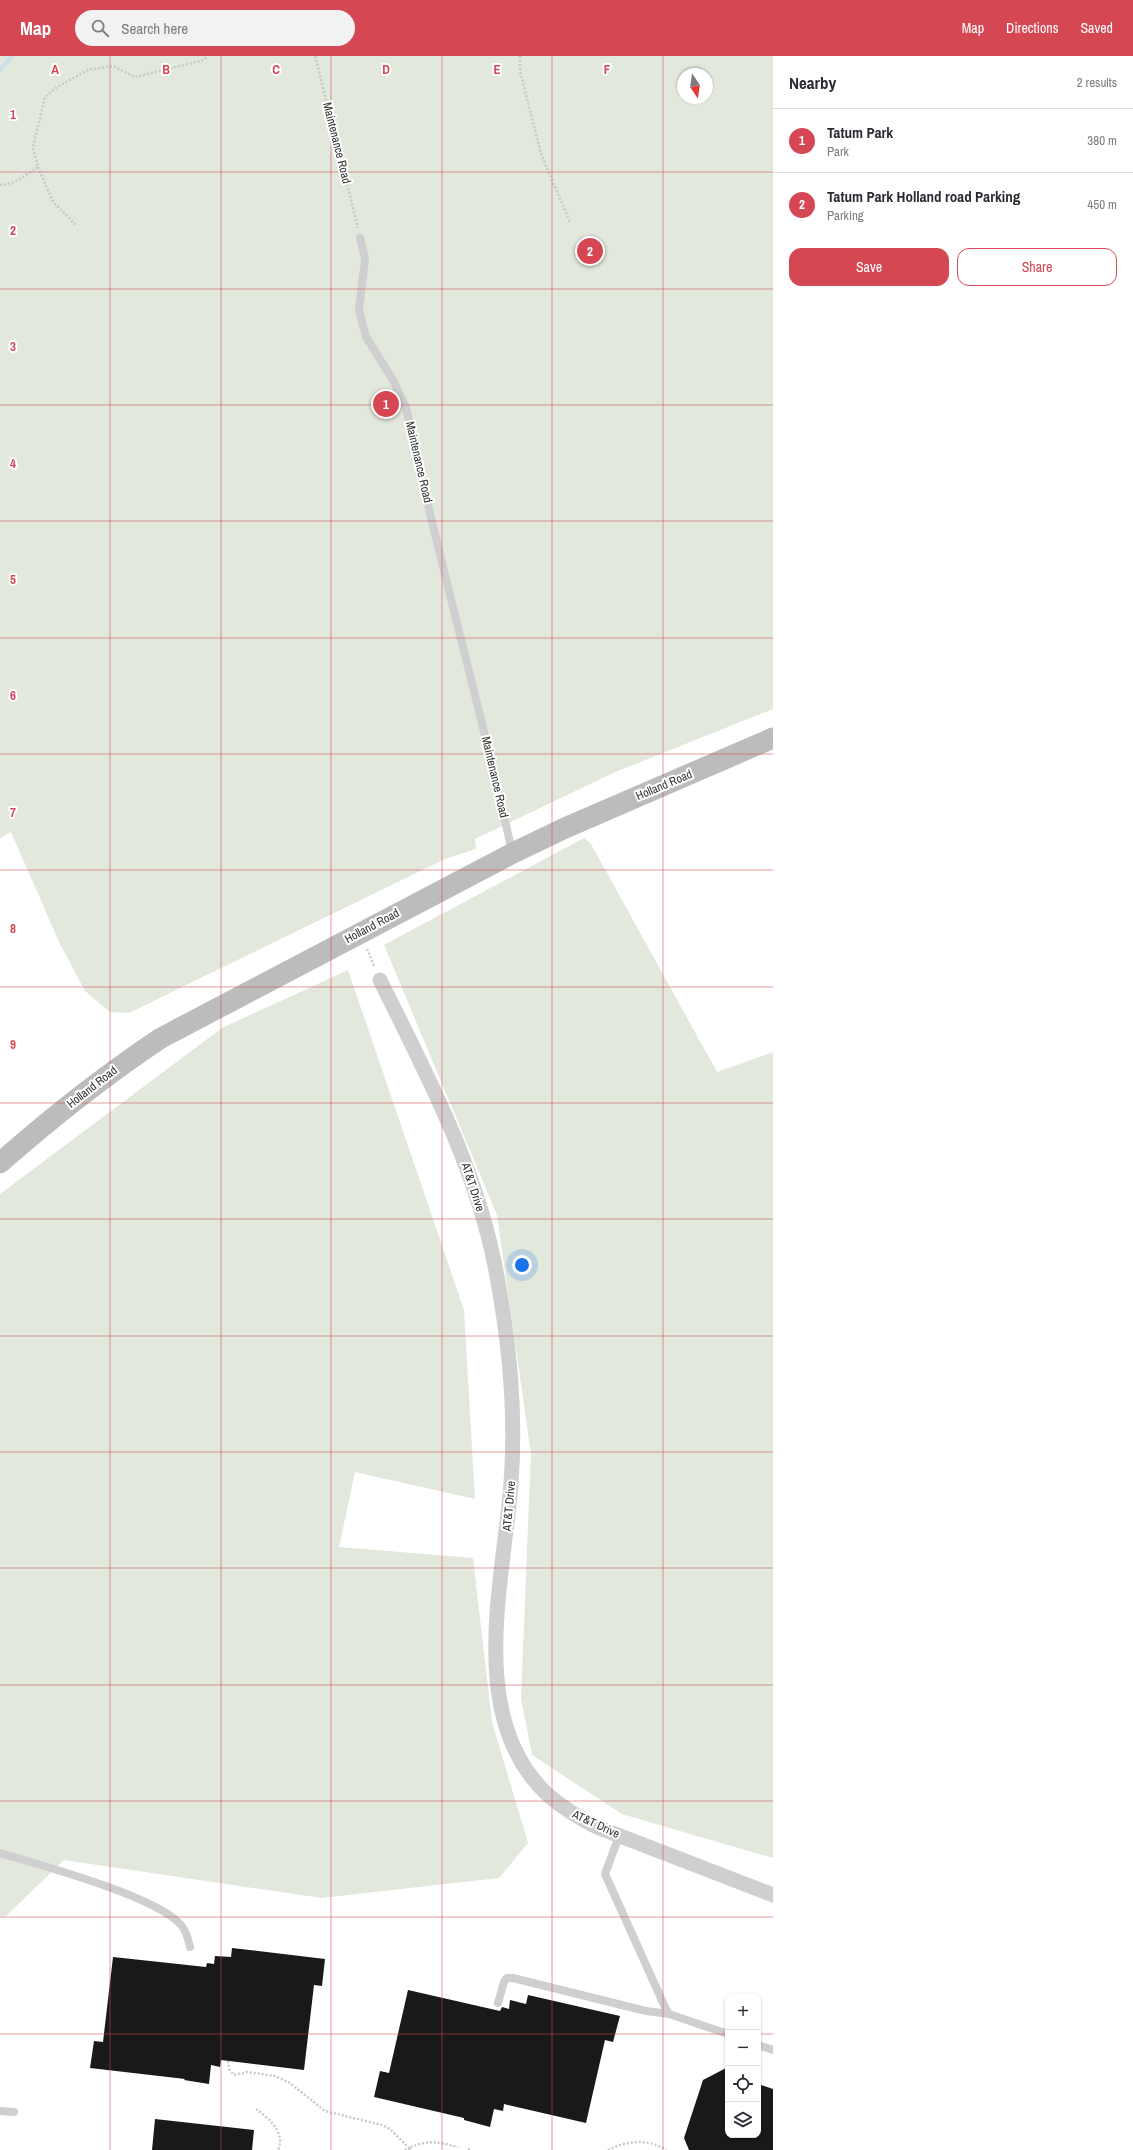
<!DOCTYPE html>
<meta charset="utf-8">
<style>
body{margin:0;font-family:"Archivo Narrow",sans-serif;background:#f2f2f3;color:#2b2b33}
.controls{position:absolute;right:12px;bottom:12px;display:grid;overflow:hidden;border-radius:8px;box-shadow:0 1px 3px #0004}
.controls button{width:36px;height:36px;display:grid;place-items:center;padding:0;border:0;border-bottom:1px solid #e1e1e2;background:#fff;color:#2b2b33;font:20px sans-serif}
.compass{position:absolute;left:677px;top:12px;width:36px;height:36px;border-radius:50%;background:#fff;box-shadow:0 1px 3px #0004;rotate:167deg}
.you{position:absolute;left:522px;top:1209px;width:14px;height:14px;margin:-10px;border:3px solid #fff;border-radius:50%;background:#1a73e8;box-shadow:0 0 0 6px #1a73e833}
.badge{display:grid;place-items:center;width:26px;height:26px;border-radius:50%;background:#d64754;color:#fff;font-size:13px;font-weight:700}
.pin{position:absolute;translate:-50% -50%;border:2px solid #fff;box-shadow:0 1px 4px #0006}
.list{margin:0;padding:0;list-style:none}
h2{display:flex;justify-content:space-between;align-items:center;height:52px;margin:0;padding:0 16px;font-size:17px}
h2 small{font-size:13px;font-weight:400;color:#7c7c81}
.list li{display:grid;grid-template-columns:26px 1fr auto;gap:12px;align-items:center;box-sizing:border-box;height:64px;padding:0 16px;border-top:1px solid #e1e1e2}
.list b{display:block;font-size:15px;white-space:nowrap}
.list p{margin:0;font-size:13px;white-space:nowrap;color:#7c7c81}
.list em{font-size:13px;font-style:normal;color:#7c7c81}
.actions{display:flex;gap:8px;padding:12px 16px}
.actions a{flex:1;padding:9px 0;border:1px solid #d64754;border-radius:12px;text-align:center;font-size:14px;color:#d64754}
.actions .main{background:#d64754;color:#fff}
.icon{flex:none;width:22px;height:22px;fill:none;stroke:currentColor;stroke-width:2;stroke-linecap:round;stroke-linejoin:round}
.map{position:relative;flex:none;width:773px;height:2094px;overflow:hidden}
header{display:flex;align-items:center;gap:24px;box-sizing:border-box;height:56px;padding:0 20px;background:#d64754;color:#fff}
header strong{font-size:19px}
nav{display:flex;gap:22px;margin-inline-start:auto;font-size:14px}
.search{width:280px;height:36px;background:#f2f2f3;display:flex;align-items:center;gap:10px;box-sizing:border-box;padding:0 14px;border-radius:22px;color:#7c7c81;font-size:15px}
main{display:flex}
aside{flex:1;background:#fff}
.map>svg:first-child{display:block}
.green{fill:#e2e8dc;fill-rule:evenodd}
.lines{fill:none;stroke-linecap:round;stroke-linejoin:round}
.stream{stroke:#cedfe9;stroke-width:4.5}
.building{fill:#191919}
.path{stroke:#c9c9c9;stroke-width:2.5;stroke-dasharray:2 2;stroke-linecap:butt}
.lane{stroke:#cfcfcf;stroke-width:8}
.street{stroke:#cfcfcf;stroke-width:15}
.secondary{stroke:#bcbcbc;stroke-width:21}
.grid{fill:none;stroke:#d64754;stroke-width:1;stroke-opacity:0.55}
.labels{text-anchor:middle;stroke-width:4;stroke-linejoin:round;paint-order:stroke}
.street-label{font-size:12px;fill:#323232;stroke:#fff}
.grid-label{font-size:13px;text-anchor:middle;font-weight:bold;fill:#d64754;stroke:#fff;stroke-width:4;stroke-linejoin:round;paint-order:stroke}
</style>
<header>
<strong>Map</strong>
<div class="search"><svg class="icon" aria-label="search" viewBox="0 0 24 24"><circle cx="10" cy="10" r="6"/><path d="M15 15l6 6"/></svg>Search here</div>
<nav><a>Map</a><a>Directions</a><a>Saved</a></nav>
</header>
<main>
<div class="map">
<svg width="773" height="2094" viewBox="0 0 773 2094">
<rect width="100%" height="100%" fill="#fff"/>
<!-- green -->
<g class="green">
<path d="M0,0H773V653L613,717L475,783L476,793L445,803L129,957L110,956L85,935L60,888L11,776L0,782ZM683,18H707V42H683Z"/>
<path d="M584,782L591,788L717,1016L773,996V1802L622,1758L532,1699L521,1642L531,1398L497,1159L384,889Z"/>
<path d="M348,914L464,1254L475,1443L355,1416L339,1491L473,1502L492,1666L528,1787L499,1822L321,1842L64,1804L6,1860H0V1138L222,972Z"/>
</g>
<g class="lines">
<!-- stream -->
<path class="stream" d="M0,14L12,0"/>
</g>
<!-- building -->
<g class="building">
<path d="M232,1892L325,1903L322,1930L314,1929L304,2014L221,2004L220,2011L211,2009L209,2028L184,2024L185,2023L90,2012L94,1985L103,1986L113,1901L206,1911L207,1907L214,1908L215,1900L231,1901Z"/>
<path d="M408,1934L500,1955L502,1951L509,1953L510,1944L526,1948L528,1939L620,1960L613,1986L605,1984L586,2067L504,2048L503,2055L494,2053L490,2071L464,2064V2062L374,2041L380,2015L389,2017Z"/>
<path d="M728,2011V2079H758V2028L773,2033V2094H689L684,2082L703,2024Z"/>
<path d="M155,2063L254,2074L252,2094H152Z"/>
</g>
<g class="lines">
<!-- path -->
<g class="path">
<path d="M315,0L358,172"/>
<path d="M520,0V15L541,98L570,166"/>
<path d="M38,111L53,146L76,169"/>
<path d="M0,129C14,129 27,118 38,111L33,92L40,62L45,41L57,31L88,14L113,10L135,21L204,4L207,0"/>
<path d="M367,893L374,910"/>
<path d="M228,2005L229,2013L234,2019L247,2016L275,2020L290,2027L325,2055L382,2069L390,2073L409,2092L405,2094"/>
<path d="M256,2053C268,2062 286,2076 278,2094"/>
<path d="M468,2093L472,2094"/>
<path d="M410,2094L409,2092C429,2083 437,2086 458,2091"/>
<path d="M608,2094C626,2085 648,2082 666,2094"/>
</g>
<!-- lane -->
<g class="lane">
<path d="M360,182L365,203L359,254L366,281L393,324L406,351C437,500 480,647 512,796"/>
<path d="M619,1780L605,1818L665,1951L669,1958L728,1978"/>
<path d="M0,1797C40,1809 156,1840 181,1869C187,1876 188,1883 190,1891"/>
<path d="M498,1947L504,1926L507,1922H513L646,1955L669,1958"/>
<path d="M758,1989L773,1994"/>
<path d="M0,2055L14,2056"/>
</g>
<!-- street -->
<path class="street" d="M380,924C428,1021 480,1118 498,1226C510,1292 516,1360 511,1427C504,1524 465,1662 548,1739C563,1752 579,1762 597,1771L773,1839"/>
<!-- secondary -->
<path class="secondary" d="M0,1107C51,1062 104,1020 161,982L513,797L565,772L773,682"/>
</g>
<!-- grid -->
<path class="grid" d="M110,0V2094M221,0V2094M331,0V2094M442,0V2094M552,0V2094M663,0V2094M0,116H773M0,233H773M0,349H773M0,465H773M0,582H773M0,698H773M0,814H773M0,931H773M0,1047H773M0,1163H773M0,1280H773M0,1396H773M0,1512H773M0,1629H773M0,1745H773M0,1861H773M0,1978H728M758,1978H773"/>
<g class="labels">
<!-- street labels -->
<g class="street-label">
<text transform="translate(337 87) rotate(76)" y="4">Maintenance Road</text>
<text transform="translate(419 406) rotate(77)" y="4">Maintenance Road</text>
<text transform="translate(495 721) rotate(77)" y="4">Maintenance Road</text>
<text transform="translate(664 729) rotate(-23)" y="4">Holland Road</text>
<text transform="translate(372 870) rotate(-28)" y="4">Holland Road</text>
<text transform="translate(92 1031) rotate(-38)" y="4">Holland Road</text>
<text transform="translate(473 1131) rotate(72)" y="4">AT&amp;T Drive</text>
<text transform="translate(509 1450) rotate(-85)" y="4">AT&amp;T Drive</text>
<text transform="translate(596 1768) rotate(25)" y="4">AT&amp;T Drive</text>
</g>
</g>
<g class="grid-label">
<text x="55" y="18">A</text>
<text x="166" y="18">B</text>
<text x="276" y="18">C</text>
<text x="386" y="18">D</text>
<text x="497" y="18">E</text>
<text x="607" y="18">F</text>
<text x="13" y="63">1</text>
<text x="13" y="179">2</text>
<text x="13" y="295">3</text>
<text x="13" y="412">4</text>
<text x="13" y="528">5</text>
<text x="13" y="644">6</text>
<text x="13" y="761">7</text>
<text x="13" y="877">8</text>
<text x="13" y="993">9</text>
</g>
</svg>
<div class="controls">
<button>+</button>
<button>−</button>
<button><svg class="icon" aria-label="locate" viewBox="0 0 24 24"><circle cx="12" cy="12" r="6"/><path d="M12 2v4M12 18v4M2 12h4M18 12h4"/></svg></button>
<button><svg class="icon" aria-label="layers" viewBox="0 0 24 24"><path d="M12 4l9 5-9 5-9-5zM3 14l9 5 9-5"/></svg></button>
</div>
<svg class="compass" viewBox="-18 -18 36 36"><path d="M0-13l5 13h-10z" fill="#e53935"/><path d="M0 13l5-13h-10z" fill="#7c7c81"/></svg>
<div class="you"></div>
<div class="pin badge" style="left:386px;top:348px">1</div>
<div class="pin badge" style="left:590px;top:195px">2</div>
</div>
<aside>
<h2>Nearby<small>2 results</small></h2>
<ul class="list">
<li><span class="badge">1</span><div><b>Tatum Park</b><p>Park</p></div><em>380 m</em></li>
<li><span class="badge">2</span><div><b>Tatum Park Holland road Parking</b><p>Parking</p></div><em>450 m</em></li>
</ul>
<div class="actions"><a class="main">Save</a><a>Share</a></div>
</aside>
</main>
